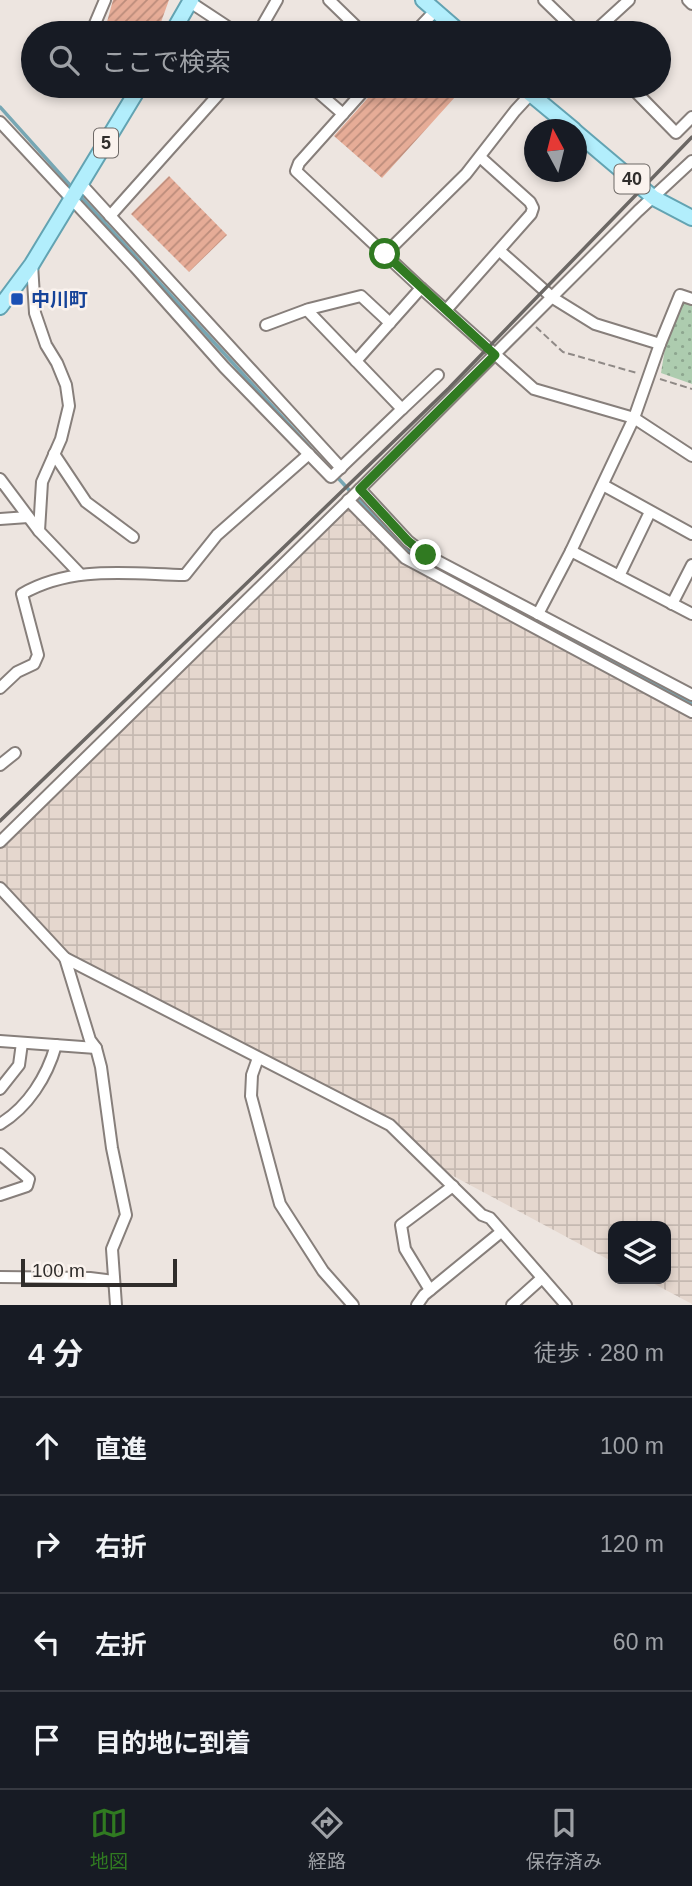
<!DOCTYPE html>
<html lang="ja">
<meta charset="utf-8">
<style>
body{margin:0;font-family:Arial,"Noto Sans JP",sans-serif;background:#242831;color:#f1f3f6}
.controls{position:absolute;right:21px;bottom:21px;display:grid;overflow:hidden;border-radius:14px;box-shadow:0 4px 10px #0003}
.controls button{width:63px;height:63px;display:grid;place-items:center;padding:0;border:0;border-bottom:2px solid #363941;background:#171b24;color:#f1f3f6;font:35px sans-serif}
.compass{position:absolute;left:524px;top:119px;width:63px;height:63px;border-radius:50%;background:#171b24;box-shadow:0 4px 10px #0003;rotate:353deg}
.scale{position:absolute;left:21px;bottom:18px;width:156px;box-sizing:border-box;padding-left:7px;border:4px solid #302d2b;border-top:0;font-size:19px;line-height:24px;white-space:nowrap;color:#302d2b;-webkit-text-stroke:5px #faf2ed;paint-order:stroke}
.stop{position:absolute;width:21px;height:21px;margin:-16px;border:5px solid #307a21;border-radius:50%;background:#fff}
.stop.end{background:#307a21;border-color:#fff;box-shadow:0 2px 7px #0008}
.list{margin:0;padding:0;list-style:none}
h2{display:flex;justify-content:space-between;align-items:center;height:91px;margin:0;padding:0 28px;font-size:30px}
h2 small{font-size:23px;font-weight:400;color:#9ea1a6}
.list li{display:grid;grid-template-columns:46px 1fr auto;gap:21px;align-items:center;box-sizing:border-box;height:98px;padding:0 28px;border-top:2px solid #363941}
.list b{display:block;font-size:26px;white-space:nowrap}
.list em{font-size:23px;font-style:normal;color:#9ea1a6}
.icon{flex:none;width:38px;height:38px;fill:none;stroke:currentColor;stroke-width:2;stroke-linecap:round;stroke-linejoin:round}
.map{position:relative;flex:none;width:692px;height:1305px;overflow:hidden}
.search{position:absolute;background:#171b24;box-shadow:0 4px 10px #0003;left:21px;right:21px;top:21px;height:77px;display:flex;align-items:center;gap:18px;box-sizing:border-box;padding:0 24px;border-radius:38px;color:#9ea1a6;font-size:26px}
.sheet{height:483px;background:#171b24}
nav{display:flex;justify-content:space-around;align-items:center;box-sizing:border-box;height:98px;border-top:2px solid #363941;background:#171b24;font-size:19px;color:#9ea1a6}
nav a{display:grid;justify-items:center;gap:4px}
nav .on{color:#307a21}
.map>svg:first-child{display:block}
.industrial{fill:url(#industrial-grid)}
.green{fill:url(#green-dots)}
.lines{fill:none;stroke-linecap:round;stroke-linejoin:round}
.stream{stroke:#77a7b4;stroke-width:3.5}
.building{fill:url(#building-hatch)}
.minor-casing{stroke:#877f7b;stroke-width:14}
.major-casing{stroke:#63a3b2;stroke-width:18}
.path{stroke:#8f8986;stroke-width:2;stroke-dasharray:7 3.5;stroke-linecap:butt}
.minor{stroke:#fff;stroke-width:10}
.major{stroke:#b2eefc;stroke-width:14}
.rail{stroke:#6b6764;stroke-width:3.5}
.route{stroke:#307a21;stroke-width:9}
.transit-dot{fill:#1a4fb4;stroke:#faf2ed;stroke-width:2.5}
.labels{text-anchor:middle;stroke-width:5;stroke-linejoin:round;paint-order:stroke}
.shield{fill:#faf2ed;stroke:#6d6865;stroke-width:2}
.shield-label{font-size:18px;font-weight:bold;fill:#302d2b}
.transit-label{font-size:19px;font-weight:bold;fill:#164399;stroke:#faf2ed;text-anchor:start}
</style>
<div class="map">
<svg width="692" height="1305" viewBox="0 0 692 1305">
<defs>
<pattern id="industrial-grid" width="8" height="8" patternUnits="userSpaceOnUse" patternTransform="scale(1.75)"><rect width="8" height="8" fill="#e5d7ce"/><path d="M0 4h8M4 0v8" fill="none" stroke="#c5b9b1"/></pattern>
<pattern id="green-dots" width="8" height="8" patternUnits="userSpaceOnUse" patternTransform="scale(1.75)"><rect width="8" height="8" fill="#adccaf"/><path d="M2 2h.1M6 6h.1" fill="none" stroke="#8da68f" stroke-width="1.8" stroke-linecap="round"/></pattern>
<pattern id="building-hatch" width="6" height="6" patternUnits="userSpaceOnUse" patternTransform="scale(1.75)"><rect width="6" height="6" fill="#e6ac97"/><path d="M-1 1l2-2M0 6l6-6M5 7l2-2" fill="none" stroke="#bb8c7b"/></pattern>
</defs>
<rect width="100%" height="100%" fill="#ede5e0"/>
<!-- industrial -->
<path class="industrial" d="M348,500L405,558L692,712V1304L645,1279H666V1226H613V1262L429,1163L390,1125L65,958L0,888V842Z"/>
<!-- green -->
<path class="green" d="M682,300L692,301V384L661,373L665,348Z"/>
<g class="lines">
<!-- stream -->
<g class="stream">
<path d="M0,107L69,184"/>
<path d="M82,198L326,465"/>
<path d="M338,478L350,491"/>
<path d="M359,500L410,553L692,704"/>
</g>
</g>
<!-- building -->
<g class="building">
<path d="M113,0H169L157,33H104Z"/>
<path d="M376,86H465L382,178L334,136L374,91Z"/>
<path d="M169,176L227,235L189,272L131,214Z"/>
</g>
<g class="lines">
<!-- minor casing -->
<g class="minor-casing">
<g id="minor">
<path d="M329,0L363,33"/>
<path d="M544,0L578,33"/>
<path d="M688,0L692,4"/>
<path d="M190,2L237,33"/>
<path d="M91,33L105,0"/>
<path d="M258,33L277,0"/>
<path d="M414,33L435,11"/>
<path d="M593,33L629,0"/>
<path d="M311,86L343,114"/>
<path d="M368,86L299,163L296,171L421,288L534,389L634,418L571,551L538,614"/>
<path d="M630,86L676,133L692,117"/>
<path d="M0,122L135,267L224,367L331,477L402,409L356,361L421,288"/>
<path d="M81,184L341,468"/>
<path d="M110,216L226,86"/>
<path d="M500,251L553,298L595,324L660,344L634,418L692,456"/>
<path d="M385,254L466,174L515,111L538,86"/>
<path d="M32,264L35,313L46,345L57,363L66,385L69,406L61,439L42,482L39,531L80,574"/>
<path d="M447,309L531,214L533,208L530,202L480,157"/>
<path d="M307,310L356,361"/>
<path d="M266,325L309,309L361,296L390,323"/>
<path d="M660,344L680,295L692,299"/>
<path d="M402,409L438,375"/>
<path d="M54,454L86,502L133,537"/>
<path d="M0,479L39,531"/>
<path d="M603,485L692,534"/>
<path d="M360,489L408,541L426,555L692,695"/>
<path d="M348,500L405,558L692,712"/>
<path d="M0,519L28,517"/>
<path d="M571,551L692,614"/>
<path d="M619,576L650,512"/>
<path d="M672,604L692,565"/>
<path d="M0,688L17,672L34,664L38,655L22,594C72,565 129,574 185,575L217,535L309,454"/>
<path d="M0,765L15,753"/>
<path d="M0,842L360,489L638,211L692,161"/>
<path d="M0,888L65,958L390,1125L482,1215L490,1218L566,1305"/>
<path d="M65,958L90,1040L96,1048L101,1067L112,1148L126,1215L112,1249L116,1305"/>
<path d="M0,1041L96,1048"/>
<path d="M258,1058L252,1075L251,1096L280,1204L323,1271L353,1305"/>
<path d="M0,1089L19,1065L22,1043"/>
<path d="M0,1124C28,1107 47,1077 56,1045"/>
<path d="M0,1154L29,1179L27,1186L0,1195"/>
<path d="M0,1277L90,1278L114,1281"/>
<path d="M430,1290L405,1249L401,1225L453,1186"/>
<path d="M417,1305L424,1295L501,1232"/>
<path d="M512,1305L542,1278"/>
</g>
</g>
<!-- major casing -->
<g class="major-casing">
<g id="major">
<path d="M423,0L461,33"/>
<path d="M172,33L191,0"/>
<path d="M521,86L574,130"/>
<path d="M576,132L654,198L692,218"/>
<path d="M0,307L32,264L140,86"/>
</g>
</g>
<!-- path -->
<g class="path">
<path d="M536,327L563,352L637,373"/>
<path d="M660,379L692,389"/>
</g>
<!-- minor -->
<use href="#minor" class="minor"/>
<!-- major -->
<use href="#major" class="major"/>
<!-- rail -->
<path class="rail" d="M0,821L449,388L692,137"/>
</g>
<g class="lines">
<!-- route -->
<path class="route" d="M385,254L495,355L360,489L408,541L426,555"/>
</g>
<!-- markers -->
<rect class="transit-dot" x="10" y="292" width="14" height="14" rx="3.5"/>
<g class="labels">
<!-- shield labels -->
<g class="shield">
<rect x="94" y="128.5" width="24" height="29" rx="5"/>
<rect x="614.5" y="164.5" width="35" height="29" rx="5"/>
</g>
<g class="shield-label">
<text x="106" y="149">5</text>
<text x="632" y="185">40</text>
</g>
<!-- transit labels -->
<g class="transit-label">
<text x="31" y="306">中川町</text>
</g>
</g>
</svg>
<div class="controls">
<button><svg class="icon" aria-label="layers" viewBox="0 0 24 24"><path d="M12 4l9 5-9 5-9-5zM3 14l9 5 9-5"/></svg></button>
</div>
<svg class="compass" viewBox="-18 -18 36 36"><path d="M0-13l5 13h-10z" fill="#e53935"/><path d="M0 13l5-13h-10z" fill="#9ea1a6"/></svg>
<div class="scale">100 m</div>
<div class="stop" style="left:385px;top:254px"></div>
<div class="stop end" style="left:426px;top:555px"></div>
<div class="search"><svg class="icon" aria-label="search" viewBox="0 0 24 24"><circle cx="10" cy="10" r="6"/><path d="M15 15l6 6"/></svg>ここで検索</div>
</div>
<section class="sheet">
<h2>4 分<small>徒歩 · 280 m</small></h2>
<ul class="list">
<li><svg class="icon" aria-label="ahead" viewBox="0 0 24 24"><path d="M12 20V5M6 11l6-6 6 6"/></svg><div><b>直進</b></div><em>100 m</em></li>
<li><svg class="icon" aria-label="right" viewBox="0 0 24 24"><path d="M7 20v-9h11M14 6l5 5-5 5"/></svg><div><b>右折</b></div><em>120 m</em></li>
<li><svg class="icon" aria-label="left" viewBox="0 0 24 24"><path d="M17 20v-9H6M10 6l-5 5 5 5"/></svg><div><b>左折</b></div><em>60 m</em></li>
<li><svg class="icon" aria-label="arrive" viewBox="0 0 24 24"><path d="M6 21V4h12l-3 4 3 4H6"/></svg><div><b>目的地に到着</b></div></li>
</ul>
</section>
<nav>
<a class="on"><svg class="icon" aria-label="map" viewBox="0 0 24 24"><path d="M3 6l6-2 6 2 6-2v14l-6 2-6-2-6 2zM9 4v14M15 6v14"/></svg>地図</a>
<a><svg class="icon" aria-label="directions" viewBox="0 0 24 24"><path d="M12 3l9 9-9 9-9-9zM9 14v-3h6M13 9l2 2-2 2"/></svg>経路</a>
<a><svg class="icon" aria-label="saved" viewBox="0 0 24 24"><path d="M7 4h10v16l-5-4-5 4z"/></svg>保存済み</a>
</nav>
